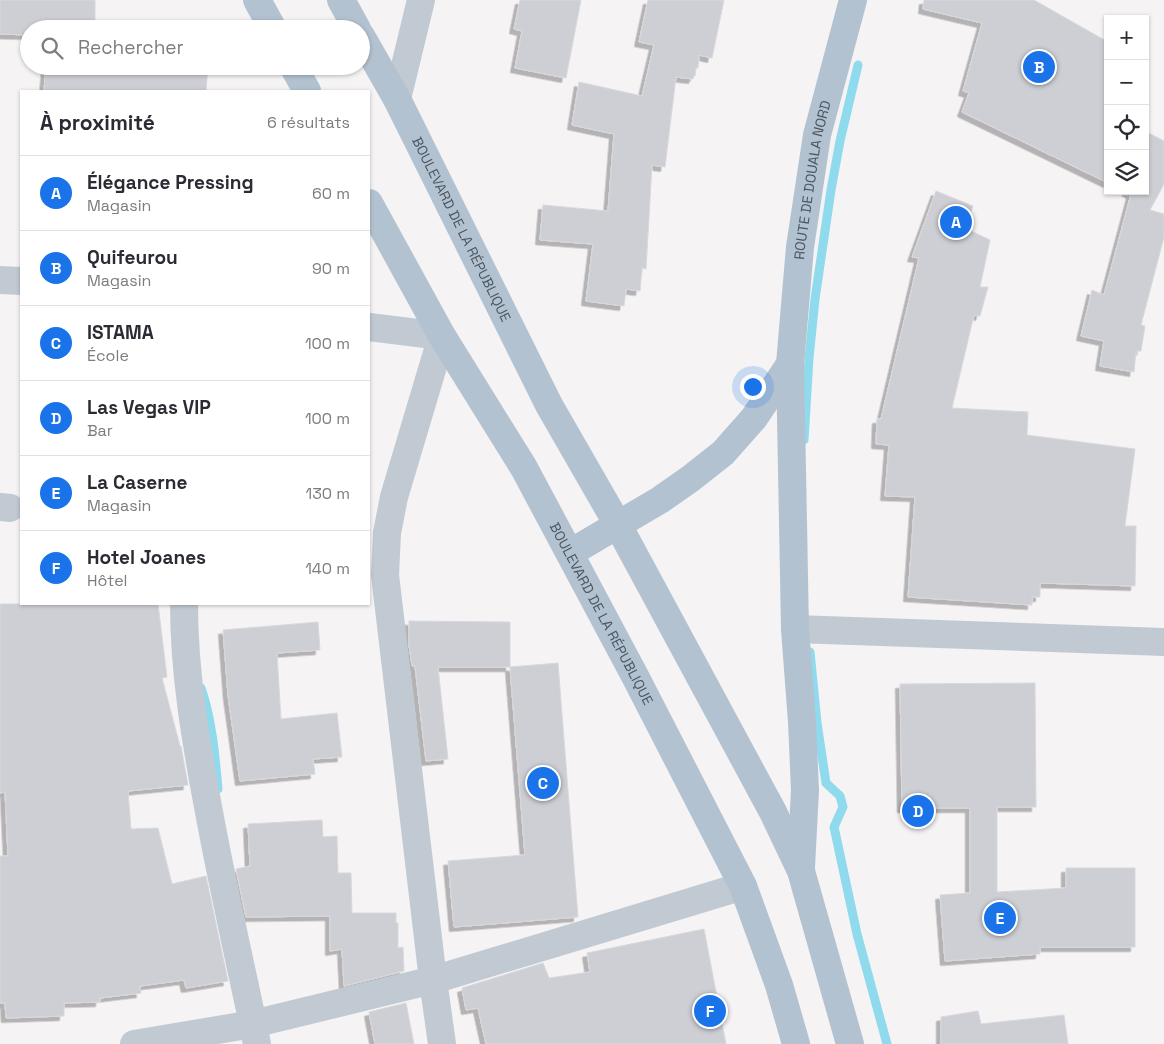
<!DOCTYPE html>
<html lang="fr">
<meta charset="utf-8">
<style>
body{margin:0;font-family:"Space Grotesk",sans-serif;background:#f2f2f3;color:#2b2b33}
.controls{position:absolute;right:15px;top:15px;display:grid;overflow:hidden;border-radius:0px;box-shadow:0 1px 4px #0004}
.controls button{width:45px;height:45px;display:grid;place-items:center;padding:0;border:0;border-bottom:1px solid #e1e1e2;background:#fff;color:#2b2b33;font:25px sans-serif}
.you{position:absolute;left:752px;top:386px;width:18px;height:18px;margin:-12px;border:4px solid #fff;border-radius:50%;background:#1a73e8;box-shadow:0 0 0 8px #1a73e833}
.badge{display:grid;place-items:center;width:32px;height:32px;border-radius:50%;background:#1a73e8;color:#fff;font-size:16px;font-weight:700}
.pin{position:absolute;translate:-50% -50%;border:2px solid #fff;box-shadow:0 1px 5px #0006}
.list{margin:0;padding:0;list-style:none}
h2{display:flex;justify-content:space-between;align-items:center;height:65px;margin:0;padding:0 20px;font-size:21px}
h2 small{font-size:16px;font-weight:400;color:#7c7c81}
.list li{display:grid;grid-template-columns:32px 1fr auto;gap:15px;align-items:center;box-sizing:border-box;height:75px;padding:0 20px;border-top:1px solid #e1e1e2}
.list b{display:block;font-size:19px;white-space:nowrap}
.list p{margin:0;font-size:16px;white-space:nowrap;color:#7c7c81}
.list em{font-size:16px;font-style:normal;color:#7c7c81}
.icon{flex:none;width:28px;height:28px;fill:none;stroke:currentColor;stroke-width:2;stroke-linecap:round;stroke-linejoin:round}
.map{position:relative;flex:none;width:1164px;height:1044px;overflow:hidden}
.search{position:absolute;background:#fff;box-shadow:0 1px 4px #0004;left:20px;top:20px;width:350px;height:55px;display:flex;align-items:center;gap:12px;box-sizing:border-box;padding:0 18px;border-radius:28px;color:#7c7c81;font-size:19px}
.panel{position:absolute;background:#fff;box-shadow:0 1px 4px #0004;left:20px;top:90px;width:350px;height:515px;border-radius:0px}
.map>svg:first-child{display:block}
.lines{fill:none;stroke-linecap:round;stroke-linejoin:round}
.stream{stroke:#90daee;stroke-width:9}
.building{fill:#cdcfd5;stroke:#d7d9de;filter:url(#shadow)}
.minor{stroke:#c1cad2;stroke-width:28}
.primary{stroke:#b3c2d1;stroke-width:28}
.labels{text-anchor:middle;stroke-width:4.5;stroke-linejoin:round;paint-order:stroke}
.street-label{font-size:14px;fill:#4a5661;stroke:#fff}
</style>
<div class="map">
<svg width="1164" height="1044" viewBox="0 0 1164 1044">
<defs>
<filter id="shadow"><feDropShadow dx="-4.5" dy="4.5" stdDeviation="0" flood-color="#0004"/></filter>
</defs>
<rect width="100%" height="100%" fill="#f5f3f3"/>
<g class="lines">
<!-- stream -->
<g class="stream">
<path d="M804,440L809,358L815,299L831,190L840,141L858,65"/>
<path d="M810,652L817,723L826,783L840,796L843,807L834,827L857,934L887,1044"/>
<path d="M201,688C212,720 215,755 218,789"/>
</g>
</g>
<!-- building -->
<g class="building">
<path d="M0,0H95V29H29V35L0,34Z"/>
<path d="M520,0H581L566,78L515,68L522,31L514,29Z"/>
<path d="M648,0H724L712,58L699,55L698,68H696L695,76H694L693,79L676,77L665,167L652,165L646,269L642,268L640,291L626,289L624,306L586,301L593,244L540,240L543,205L608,211L614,134L572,125L579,82L642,96L654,45L639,42Z"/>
<path d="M924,0H1034L1108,42V183L962,112L969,93L963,91L982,23L923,9Z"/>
<path d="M46,66H208L206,91H44Z"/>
<path d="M1145,131L1164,141V184L1150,210L1164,214V237L1141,325L1145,326L1141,351H1136L1134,372L1100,366L1104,341L1081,336L1092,290L1104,295L1131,194L1126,191H1145Z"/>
<path d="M936,191L973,206L965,228L990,240L980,287H988L980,316L974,315L952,408L1028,412L1027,435L1135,449L1125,526H1136L1135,586L1040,583V597H1032V605L908,597L915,497L885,496L889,445L876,444L877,419H881L919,258L912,257Z"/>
<path d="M0,604H158L167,677L162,678L180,746H181L188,785L128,791L131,829L158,828L172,884L206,876L228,981L186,988L184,980L140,986L141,993L100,998V1002L64,1003V1016L6,1018L5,1003H0V856H8L5,792L0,793Z"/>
<path d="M409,621L510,622V667H438L448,759L426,761L415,666H412L409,645Z"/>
<path d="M318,622L320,650L277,653L281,719L337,713L342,757L313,759L315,774L240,781L228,695L223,630Z"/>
<path d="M558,663L578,917L454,927L448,861L525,855L510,667Z"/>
<path d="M1035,683L1036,807H997V892L1066,888V868H1135V947H1040V954L945,961L940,895L970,893V808H902L900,684Z"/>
<path d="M322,820L323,837L337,836L338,873H351L352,913H396V923H398V948L403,947L404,971L344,986L342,949L330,951V916L246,917L236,869L250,866L248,824Z"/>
<path d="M704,929L726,1044H486L478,1008L466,1010L462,988L543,963L549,978L590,972L587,953Z"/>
<path d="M406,1003L414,1044H375L369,1012Z"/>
<path d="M978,1011L981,1024L1064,1015L1068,1044H941V1017Z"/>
</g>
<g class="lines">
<!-- minor -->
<g class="minor">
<path d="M397,99L421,0"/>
<path d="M0,280L21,281"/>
<path d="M369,327L442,336L394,497L387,533L385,575L433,980L442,1044"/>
<path d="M0,507L10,508"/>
<path d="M184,604C184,674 196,743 209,812C222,883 238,953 253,1024L433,980L743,886"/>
<path d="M795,629L1164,642"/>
<path d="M134,1044L253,1024L257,1044"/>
</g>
<!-- primary -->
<g class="primary">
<path d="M257,0L273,29"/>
<path d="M341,0L357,29"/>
<path id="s1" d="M361,36L397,99L549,405L618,525L773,812L801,871L850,1044"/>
<path d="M293,66L307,91"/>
<path id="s2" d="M369,203L442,336L524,468L636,678L743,886L779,985L796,1044"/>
<path d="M570,553L660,500L690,479L723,453L754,418L790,364"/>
<path id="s3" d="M801,867L805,790L802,722L795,629L790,364L800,247L817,135L853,0"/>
</g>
</g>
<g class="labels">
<!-- street labels -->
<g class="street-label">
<text dy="5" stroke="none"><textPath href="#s3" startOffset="689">ROUTE DE DOUALA NORD</textPath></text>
<text dy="5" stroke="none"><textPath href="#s1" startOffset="218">BOULEVARD DE LA RÉPUBLIQUE</textPath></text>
<text dy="5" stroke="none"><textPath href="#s2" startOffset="472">BOULEVARD DE LA RÉPUBLIQUE</textPath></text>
</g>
</g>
</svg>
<div class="controls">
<button>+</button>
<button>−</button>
<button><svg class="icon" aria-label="locate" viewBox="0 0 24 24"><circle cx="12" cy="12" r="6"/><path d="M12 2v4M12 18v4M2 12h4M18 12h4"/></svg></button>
<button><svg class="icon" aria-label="layers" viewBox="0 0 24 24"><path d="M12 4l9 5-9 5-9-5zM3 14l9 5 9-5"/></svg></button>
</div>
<div class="you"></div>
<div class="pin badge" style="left:956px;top:222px">A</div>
<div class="pin badge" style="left:1039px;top:67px">B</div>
<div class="pin badge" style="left:543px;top:783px">C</div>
<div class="pin badge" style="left:918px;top:811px">D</div>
<div class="pin badge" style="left:1000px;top:918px">E</div>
<div class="pin badge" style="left:710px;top:1011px">F</div>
<div class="search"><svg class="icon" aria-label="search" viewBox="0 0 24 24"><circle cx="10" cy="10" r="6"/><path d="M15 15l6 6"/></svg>Rechercher</div>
<section class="panel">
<h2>À proximité<small>6 résultats</small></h2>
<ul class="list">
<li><span class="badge">A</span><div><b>Élégance Pressing</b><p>Magasin</p></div><em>60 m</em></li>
<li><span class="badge">B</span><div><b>Quifeurou</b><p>Magasin</p></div><em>90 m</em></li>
<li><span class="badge">C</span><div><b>ISTAMA</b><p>École</p></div><em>100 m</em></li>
<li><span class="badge">D</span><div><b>Las Vegas VIP</b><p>Bar</p></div><em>100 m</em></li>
<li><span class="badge">E</span><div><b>La Caserne</b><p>Magasin</p></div><em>130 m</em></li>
<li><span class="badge">F</span><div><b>Hotel Joanes</b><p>Hôtel</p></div><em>140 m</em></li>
</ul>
</section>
</div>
